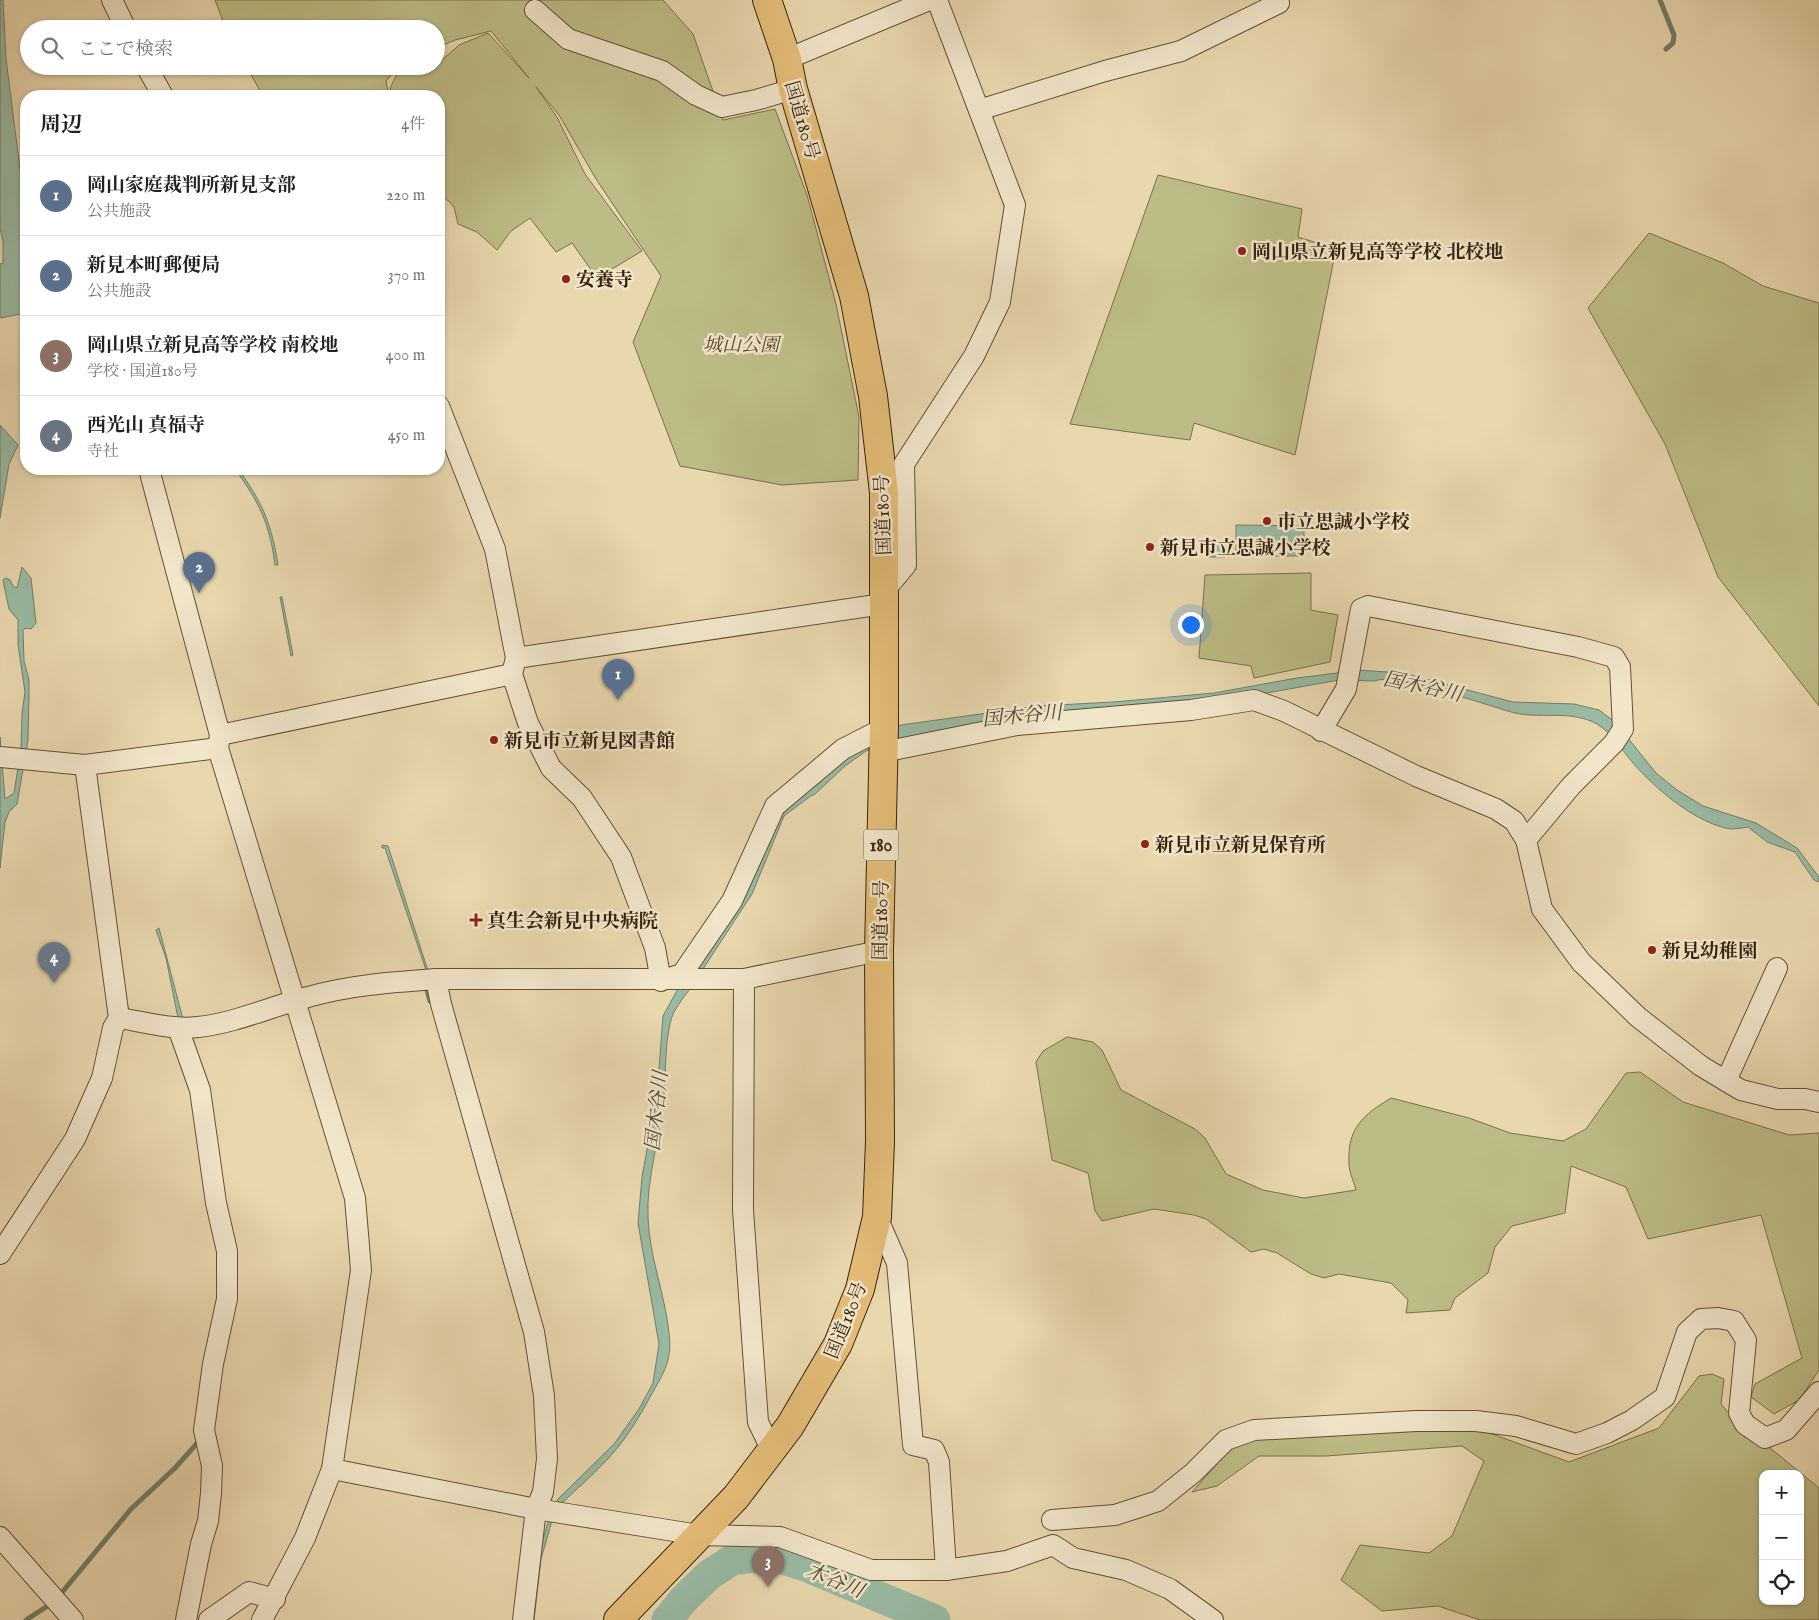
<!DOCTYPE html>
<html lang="ja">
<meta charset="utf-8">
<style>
body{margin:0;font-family:"IM FELL English","Noto Serif JP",serif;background:#f6f6f6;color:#222}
.controls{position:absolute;right:15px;bottom:15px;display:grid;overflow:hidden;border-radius:10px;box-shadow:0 1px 4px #0004}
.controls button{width:45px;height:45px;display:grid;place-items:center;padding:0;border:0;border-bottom:1px solid #e0e0e0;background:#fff;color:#222;font:25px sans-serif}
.you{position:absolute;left:1190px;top:624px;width:18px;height:18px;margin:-12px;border:4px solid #fff;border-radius:50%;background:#1a73e8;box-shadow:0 0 0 8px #1a73e833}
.badge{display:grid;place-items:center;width:32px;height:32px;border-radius:50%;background:#8f2418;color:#fff;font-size:16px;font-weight:700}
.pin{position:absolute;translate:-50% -41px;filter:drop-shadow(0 1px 2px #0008)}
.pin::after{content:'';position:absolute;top:26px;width:18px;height:15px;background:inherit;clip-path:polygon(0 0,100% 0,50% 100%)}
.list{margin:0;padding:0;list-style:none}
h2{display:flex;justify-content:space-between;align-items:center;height:65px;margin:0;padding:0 20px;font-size:21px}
h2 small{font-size:16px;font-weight:400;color:#767676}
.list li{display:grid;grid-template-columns:32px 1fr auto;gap:15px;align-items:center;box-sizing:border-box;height:80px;padding:0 20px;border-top:1px solid #e0e0e0}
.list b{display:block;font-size:19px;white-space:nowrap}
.list p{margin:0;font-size:16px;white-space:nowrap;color:#767676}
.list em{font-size:16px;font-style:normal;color:#767676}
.icon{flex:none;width:28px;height:28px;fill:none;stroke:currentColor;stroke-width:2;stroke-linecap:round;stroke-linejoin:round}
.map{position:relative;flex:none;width:1819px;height:1620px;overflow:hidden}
.search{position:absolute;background:#fff;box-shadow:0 1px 4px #0004;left:20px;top:20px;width:425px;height:55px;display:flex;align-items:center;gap:12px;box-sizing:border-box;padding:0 18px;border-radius:28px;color:#767676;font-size:19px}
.panel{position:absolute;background:#fff;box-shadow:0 1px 4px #0004;left:20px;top:90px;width:425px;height:385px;border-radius:20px}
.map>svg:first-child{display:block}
.green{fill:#bdbc86;stroke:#7a704a;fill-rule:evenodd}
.water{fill:#99baa4;stroke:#727e68}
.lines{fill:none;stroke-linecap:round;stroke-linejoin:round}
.stream{stroke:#727e68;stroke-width:5}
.river{stroke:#99baa4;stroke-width:31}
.street-casing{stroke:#645036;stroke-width:22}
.highway-casing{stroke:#38230e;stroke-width:30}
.street{stroke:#f1e5ca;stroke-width:20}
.highway{stroke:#e4bc77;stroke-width:28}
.poi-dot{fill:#8f2418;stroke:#f1e5ca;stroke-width:2}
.labels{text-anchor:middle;stroke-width:5;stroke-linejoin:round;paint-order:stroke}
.shield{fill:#f1e5ca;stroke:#705d46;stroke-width:1}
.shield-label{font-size:18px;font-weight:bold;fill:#38230e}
.street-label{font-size:19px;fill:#38230e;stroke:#f1e5ca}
.poi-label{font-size:19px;font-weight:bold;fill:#38230e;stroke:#f1e5ca;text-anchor:start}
.park-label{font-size:19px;font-style:italic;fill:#59492c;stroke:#f1e5ca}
.water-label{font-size:20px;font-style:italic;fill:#504934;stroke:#f1e5ca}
</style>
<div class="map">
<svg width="1819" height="1620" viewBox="0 0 1819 1620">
<rect width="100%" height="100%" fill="#e9d7ae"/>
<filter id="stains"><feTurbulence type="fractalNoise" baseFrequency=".004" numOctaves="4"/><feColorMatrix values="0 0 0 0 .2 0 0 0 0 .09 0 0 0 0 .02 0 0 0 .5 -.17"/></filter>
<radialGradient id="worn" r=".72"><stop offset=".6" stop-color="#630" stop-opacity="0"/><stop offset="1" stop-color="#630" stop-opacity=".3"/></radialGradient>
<!-- green -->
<g class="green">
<path d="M215,0H663L693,34L723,120L775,109L807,195L836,304L859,417L858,480L782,485L680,466L633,342L661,276L596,179L559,115L536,87L557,117L585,174L642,251L597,278L572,243L556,252L530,218L511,231L497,250L477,232L458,224L454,207L439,191V96H395L390,89C399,66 404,66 427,66L431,70L459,45L488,33L529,78L491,31L455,40L436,48V29H226Z"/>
<path d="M246,66H399L386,81L389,96H263Z"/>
<path d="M1158,175L1302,209L1298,237L1336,249L1295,455L1194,423L1190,440L1070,424Z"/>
<path d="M1649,233L1723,263L1763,286L1819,303V706L1718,577L1665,444L1588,308Z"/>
<path d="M1311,573V610L1338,615L1330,662L1254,678L1251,666L1199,658L1205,575Z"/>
<path d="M1067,1037L1093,1042L1102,1050L1121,1090L1195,1129L1205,1138L1226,1174L1263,1190L1304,1198L1356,1190C1354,1182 1349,1172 1349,1164C1347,1128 1363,1115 1391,1098L1469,1118L1510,1133L1563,1141L1586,1129L1626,1073L1640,1072L1683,1102L1789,1135L1819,1133V1370L1799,1400L1774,1414L1751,1397L1755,1384L1802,1358L1761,1215L1648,1239L1626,1187L1571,1166L1565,1213L1512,1226L1495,1247L1488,1273L1455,1298L1450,1310L1406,1313L1408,1300L1391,1283L1339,1274L1324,1278L1311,1274L1277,1253L1264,1249L1251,1252L1206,1219L1194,1215L1154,1209L1102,1221L1095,1211L1088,1173L1052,1160L1036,1062L1043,1051Z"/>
<path d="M1712,1374L1724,1379L1721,1404L1731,1416L1819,1488V1620H1480L1438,1606L1382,1611L1341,1580L1360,1545L1429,1553L1452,1536L1484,1461L1462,1446L1326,1456H1259L1217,1486L1192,1492L1233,1446L1262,1437L1473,1427L1569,1462L1659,1428L1699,1376ZM1763,1474H1800V1601H1763Z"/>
</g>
<!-- water -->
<g class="water">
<path d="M0,0H3L6,59L26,216V316L21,314L0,318V264L3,263V241L0,229Z"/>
<path d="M0,425L18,445L9,464L0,518Z"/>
<path d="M235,469H238C262,501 272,525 278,565H275C270,524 259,502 235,469Z"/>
<path d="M1236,525L1304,526V556H1236Z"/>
<path d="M1207,543L1225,544V557H1207Z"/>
<path d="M22,567L31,578L36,623L31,629L25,628L23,631L24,661L29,680V697L28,740L17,804L9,812L5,822L0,868V737L5,799L14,793L21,749L22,714L25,692L18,644V620L9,609L3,580L6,578L10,580L13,586L17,588Z"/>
<path d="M280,597H282L293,655L291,656Z"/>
<path d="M1340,669L1403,673L1513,702L1574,704L1599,710L1615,722L1656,773L1677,790L1703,806L1756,823L1797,848L1819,877V882L1814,880L1795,852L1767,842L1748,827C1741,828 1732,830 1725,828C1691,819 1656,789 1633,763C1621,749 1613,734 1597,724C1570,709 1539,720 1511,712C1490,706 1391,672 1375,681L1339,680L1250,696L906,739L866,751L845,766L814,795H812L784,816L752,894L701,972C694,986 683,996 675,1010C664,1030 666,1076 664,1100H661C661,1139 646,1178 648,1217C649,1256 665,1294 669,1333C672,1358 666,1369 654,1390C645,1406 636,1423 625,1438C607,1463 583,1483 561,1504L557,1500L614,1444L639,1409L653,1383L659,1344L638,1223L642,1177L657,1095L663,1016L777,809L854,748L901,725L1038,706L1114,702L1214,693L1297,678L1337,673Z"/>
<path d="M382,845L388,846L428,971L426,970L385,848H382Z"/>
<path d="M159,928L184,1023H179L166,958L156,930Z"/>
<path d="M553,1517L541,1559L534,1620H531L538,1556L549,1519Z"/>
</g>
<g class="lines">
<!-- stream -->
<g class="stream">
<path d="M1660,0L1674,35L1673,43L1666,49"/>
<path d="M427,990L430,1001"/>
<path d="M59,1596L131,1509L175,1468L200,1440"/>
<path d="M26,1620L49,1605"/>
</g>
<!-- river -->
<path class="river" d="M667,1620L684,1599L709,1575L732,1560L771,1555L805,1566L935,1620"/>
<!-- street casing -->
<g class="street-casing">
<g id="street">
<path d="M112,0L126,29"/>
<path d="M535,10L568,39L662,71L696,95L722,107L756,100L793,89"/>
<path d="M787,59L929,0"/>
<path d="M146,66L163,96"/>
<path d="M979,110L1105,71L1181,51L1279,3"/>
<path d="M439,406L495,549L516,658L512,674L528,723L551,768L582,798L621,857L655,948L661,981"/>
<path d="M149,469L220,735L218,748L355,1198L361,1270L332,1469L305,1538L262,1620"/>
<path d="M885,590L906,565L904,464L974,356L1000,302L1015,205L937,0"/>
<path d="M516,658L883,604"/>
<path d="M1321,731L1346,689L1361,609L1368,606L1578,647L1614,657L1620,667L1623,729L1614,743L1571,786L1526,840"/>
<path d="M220,735L512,674"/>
<path d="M883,752L1017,725L1191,710L1254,700L1284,711L1416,776L1496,809L1514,821L1526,840L1542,909L1581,962L1638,1017L1701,1066L1741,1090L1778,1099H1805L1819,1102"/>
<path d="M0,757L85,765L218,748"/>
<path d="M436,979L441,1004L534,1332L544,1396L547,1459L543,1492L536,1509L523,1620"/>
<path d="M666,979L682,974L732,901L775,806L843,749L884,728"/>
<path d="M744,979L743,1210L758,1422L772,1451"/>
<path d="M119,1018C144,1022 172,1030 198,1027C236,1023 272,1006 308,997C349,985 394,982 436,979H744L879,951"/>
<path d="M178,1028L200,1090L216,1203L227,1251V1299L213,1364L204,1430L212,1466L211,1493L208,1521L201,1544L186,1620"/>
<path d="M1726,1081L1777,968"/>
<path d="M877,1217L897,1263L913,1445L934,1450L939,1462L946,1570"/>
<path d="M0,1254L75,1139L102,1078L113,1028L119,1018L85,765"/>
<path d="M332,1469L536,1509L699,1535L780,1537L871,1570H946L1007,1561L1053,1545L1073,1558L1126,1570L1170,1589L1213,1620"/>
<path d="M1052,1520L1115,1515L1158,1501L1193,1473L1226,1440L1254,1430L1416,1421H1476L1516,1426L1576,1444L1607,1433L1632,1420L1665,1397L1687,1332L1701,1319L1718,1318L1734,1321L1746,1340L1739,1413L1745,1424L1765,1438L1786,1430L1819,1392"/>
<path d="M0,1537L73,1620"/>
<path d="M209,1620L249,1592L275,1599"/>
</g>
</g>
<!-- highway casing -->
<g class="highway-casing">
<path id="highway" d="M618,1620L736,1497L790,1426L838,1344L860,1289L877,1217L880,1141L879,951L884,728V493L873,396L854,296L793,89L787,59L767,0"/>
</g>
<!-- street -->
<use href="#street" class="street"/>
<!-- highway -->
<use href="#highway" class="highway"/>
</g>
<!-- markers -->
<g class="poi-dot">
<circle cx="1242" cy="251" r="5"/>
<circle cx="566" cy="279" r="5"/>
<circle cx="1267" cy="521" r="5"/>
<circle cx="1150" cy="547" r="5"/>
<circle cx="494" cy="740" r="5"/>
<circle cx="1145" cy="844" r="5"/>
<path d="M473.5 912.5h5v5h5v5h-5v5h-5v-5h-5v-5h5z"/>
<circle cx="1652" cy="950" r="5"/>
</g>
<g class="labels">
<!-- shield labels -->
<rect class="shield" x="863.5" y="829.5" width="35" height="31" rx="4"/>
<g class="shield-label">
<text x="881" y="851">180</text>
</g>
<!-- street labels -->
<g class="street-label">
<text transform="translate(803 120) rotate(74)" y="7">国道180号</text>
<text transform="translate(882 515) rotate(-92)" y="7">国道180号</text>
<text transform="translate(880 920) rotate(-89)" y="7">国道180号</text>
<text transform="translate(845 1320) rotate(-68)" y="7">国道180号</text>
</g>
<!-- poi labels -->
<g class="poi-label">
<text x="1252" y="258">岡山県立新見高等学校 北校地</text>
<text x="576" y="286">安養寺</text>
<text x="1277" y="528">市立思誠小学校</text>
<text x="1160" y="554">新見市立思誠小学校</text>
<text x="504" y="747">新見市立新見図書館</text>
<text x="1155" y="851">新見市立新見保育所</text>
<text x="487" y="927">真生会新見中央病院</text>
<text x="1662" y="957">新見幼稚園</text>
</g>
<!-- park labels -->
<g class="park-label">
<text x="741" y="351">城山公園</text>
</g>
<!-- water labels -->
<g class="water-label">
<text transform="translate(1423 686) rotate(12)" y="7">国木谷川</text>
<text transform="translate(1022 715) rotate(-5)" y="7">国木谷川</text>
<text transform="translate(656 1111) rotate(-84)" y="7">国木谷川</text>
<text transform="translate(835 1580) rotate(22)" y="7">木谷川</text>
</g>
</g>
<rect width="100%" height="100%" filter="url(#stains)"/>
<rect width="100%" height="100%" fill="url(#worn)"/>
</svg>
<div class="controls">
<button>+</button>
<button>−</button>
<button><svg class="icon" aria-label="locate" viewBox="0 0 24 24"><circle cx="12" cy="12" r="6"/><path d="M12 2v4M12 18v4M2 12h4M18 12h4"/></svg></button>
</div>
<div class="you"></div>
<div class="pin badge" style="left:618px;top:700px;background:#5c6f8a">1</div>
<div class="pin badge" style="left:199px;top:593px;background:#5c6f8a">2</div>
<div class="pin badge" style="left:768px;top:1587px;background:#8d6e63">3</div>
<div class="pin badge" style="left:54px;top:983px;background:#6b7280">4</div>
<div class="search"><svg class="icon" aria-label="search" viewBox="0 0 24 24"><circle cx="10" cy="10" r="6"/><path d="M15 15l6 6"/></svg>ここで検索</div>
<section class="panel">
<h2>周辺<small>4件</small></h2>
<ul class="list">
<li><span class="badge" style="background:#5c6f8a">1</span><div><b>岡山家庭裁判所新見支部</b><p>公共施設</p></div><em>220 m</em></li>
<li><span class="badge" style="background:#5c6f8a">2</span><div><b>新見本町郵便局</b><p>公共施設</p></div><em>370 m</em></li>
<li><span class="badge" style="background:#8d6e63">3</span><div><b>岡山県立新見高等学校 南校地</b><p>学校 · 国道180号</p></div><em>400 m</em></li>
<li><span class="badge" style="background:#6b7280">4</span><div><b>西光山 真福寺</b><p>寺社</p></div><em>450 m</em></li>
</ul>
</section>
</div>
